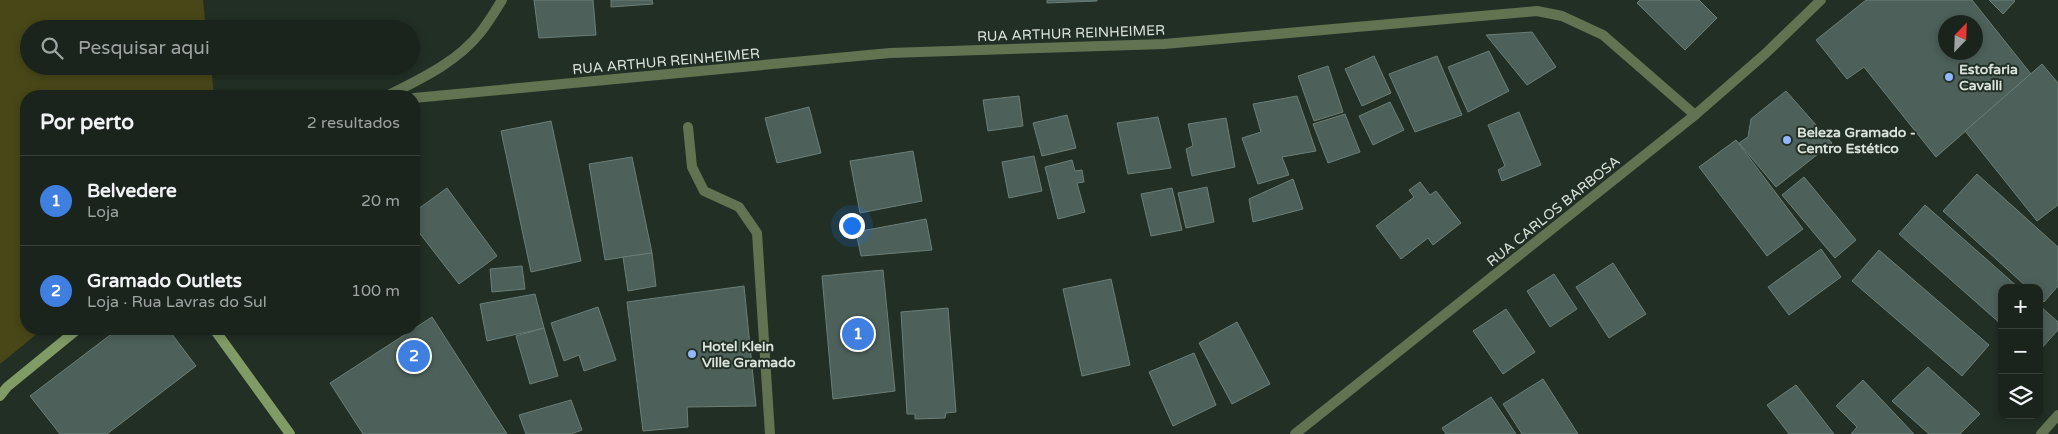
<!DOCTYPE html>
<html lang="pt">
<meta charset="utf-8">
<style>
body{margin:0;font-family:"Varela Round",sans-serif;background:#272f29;color:#f1f3f6}
.controls{position:absolute;right:15px;bottom:15px;display:grid;overflow:hidden;border-radius:10px;box-shadow:0 2px 8px #0003}
.controls button{width:45px;height:45px;display:grid;place-items:center;padding:0;border:0;border-bottom:1px solid #38403b;background:#1a231c;color:#f1f3f6;font:25px sans-serif}
.compass{position:absolute;left:1938px;top:15px;width:45px;height:45px;border-radius:50%;background:#1a231c;box-shadow:0 2px 8px #0003;rotate:23deg}
.you{position:absolute;left:851px;top:225px;width:18px;height:18px;margin:-12px;border:4px solid #fff;border-radius:50%;background:#1a73e8;box-shadow:0 0 0 8px #1a73e833}
.badge{display:grid;place-items:center;width:32px;height:32px;border-radius:50%;background:#92b7fd;color:#fff;font-size:16px;font-weight:700}
.pin{position:absolute;translate:-50% -50%;border:2px solid #fff;box-shadow:0 1px 5px #0006}
.list{margin:0;padding:0;list-style:none}
h2{display:flex;justify-content:space-between;align-items:center;height:65px;margin:0;padding:0 20px;font-size:21px}
h2 small{font-size:16px;font-weight:400;color:#9fa4a3}
.list li{display:grid;grid-template-columns:32px 1fr auto;gap:15px;align-items:center;box-sizing:border-box;height:90px;padding:0 20px;border-top:1px solid #38403b}
.list b{display:block;font-size:19px;white-space:nowrap}
.list p{margin:0;font-size:16px;white-space:nowrap;color:#9fa4a3}
.list em{font-size:16px;font-style:normal;color:#9fa4a3}
.icon{flex:none;width:28px;height:28px;fill:none;stroke:currentColor;stroke-width:2;stroke-linecap:round;stroke-linejoin:round}
.map{position:relative;flex:none;width:2058px;height:434px;overflow:hidden}
.search{position:absolute;background:#1a231c;box-shadow:0 2px 8px #0003;left:20px;top:20px;width:400px;height:55px;display:flex;align-items:center;gap:12px;box-sizing:border-box;padding:0 18px;border-radius:28px;color:#9fa4a3;font-size:19px}
.panel{position:absolute;background:#1a231c;box-shadow:0 2px 8px #0003;left:20px;top:90px;width:400px;height:245px;border-radius:20px}
.map>svg:first-child{display:block}
.green{fill:#484718}
.building{fill:#4d605a;stroke:#6b7f78;fill-rule:evenodd}
.lines{fill:none;stroke-linecap:round;stroke-linejoin:round}
.lane{stroke:#627352;stroke-width:10}
.street{stroke:#627352;stroke-width:10}
.secondary{stroke:#819b66;stroke-width:10}
.poi-dot{fill:#92b7fd;stroke:#222f25;stroke-width:2}
.labels{text-anchor:middle;stroke-width:4;stroke-linejoin:round;paint-order:stroke}
.street-label{font-size:14px;fill:#dbe3dd;stroke:#222f25}
.poi-label{font-size:14px;font-weight:bold;fill:#dbe3dd;stroke:#222f25;text-anchor:start}
</style>
<div class="map">
<svg width="2058" height="434" viewBox="0 0 2058 434">
<rect width="100%" height="100%" fill="#222f25"/>
<!-- green -->
<path class="green" d="M0,0H203L206,29H29V66H211L214,96H26V329H43L0,364Z"/>
<!-- building -->
<g class="building">
<path d="M534,0H593L596,35L539,38Z"/>
<path d="M611,0H652L653,4L611,7Z"/>
<path d="M1047,0H1097V1L1047,3Z"/>
<path d="M1640,0H1699L1717,18L1685,50L1637,3Z"/>
<path d="M1866,0H1972L2031,74L1936,157L1864,67L1847,79L1816,40ZM1946,22H1976V52H1946Z"/>
<path d="M1989,0H2013L2015,1L2003,14Z"/>
<path d="M1532,32L1556,67L1527,85L1486,35Z"/>
<path d="M1489,51L1509,91L1468,112L1448,67Z"/>
<path d="M1374,56L1391,93L1362,106L1345,69Z"/>
<path d="M1437,56L1462,115L1415,132L1389,74Z"/>
<path d="M2042,64L2058,83V205L2037,221L1965,131Z"/>
<path d="M1328,66L1343,112L1314,121L1298,76Z"/>
<path d="M1786,91L1832,143L1776,187L1739,143L1748,137L1751,119Z"/>
<path d="M1019,96L1023,126L988,131L983,100Z"/>
<path d="M1297,96L1316,151L1282,157L1289,175L1258,184L1242,138L1261,132L1253,104Z"/>
<path d="M1390,102L1404,130L1373,145L1359,116Z"/>
<path d="M809,107L821,153L777,163L765,118Z"/>
<path d="M1519,112L1541,165L1502,181L1498,170L1505,166L1488,125Z"/>
<path d="M1345,114L1360,152L1328,163L1313,124Z"/>
<path d="M1067,115L1076,148L1042,156L1033,123Z"/>
<path d="M1158,117L1171,168L1128,174L1117,123Z"/>
<path d="M1226,118L1235,167L1192,176L1186,149L1193,146L1188,124Z"/>
<path d="M551,121L581,261L531,272L501,131Z"/>
<path d="M1736,140L1803,229L1767,256L1699,167Z"/>
<path d="M913,151L922,201L860,213L850,161Z"/>
<path d="M1034,156L1042,191L1009,198L1002,162Z"/>
<path d="M632,157L652,253L605,260L589,164Z"/>
<path d="M1072,160L1075,171L1082,170L1084,182L1077,183L1085,212L1058,219L1045,167Z"/>
<path d="M1977,174L2058,247V286L2044,302L2039,298V288H2028L1943,211Z"/>
<path d="M1804,177L1856,240L1835,258L1782,195Z"/>
<path d="M1293,179L1303,209L1253,222L1249,199Z"/>
<path d="M1420,182L1430,195L1436,191L1461,223L1433,245L1428,238L1401,259L1376,226L1414,197L1409,190Z"/>
<path d="M1207,187L1214,222L1186,228L1178,193Z"/>
<path d="M447,188L497,256L459,284L414,226V212Z"/>
<path d="M1172,188L1182,230L1151,236L1141,194Z"/>
<path d="M1925,205L2019,288H2002V325L1899,234Z"/>
<path d="M926,219L932,250L861,256L856,232Z"/>
<path d="M1821,249L1841,277L1789,315L1768,287Z"/>
<path d="M1879,250L1989,345L1962,376L1852,281Z"/>
<path d="M652,253L656,286L628,291L623,257Z"/>
<path d="M1613,263L1646,314L1609,338L1576,287Z"/>
<path d="M522,266L525,289L492,292L490,269Z"/>
<path d="M883,270L895,391L833,399L822,276Z"/>
<path d="M1554,274L1577,309L1550,327L1527,291Z"/>
<path d="M1111,279L1130,365L1082,376L1063,289Z"/>
<path d="M744,286L756,406L687,407L688,427L643,431L627,302Z"/>
<path d="M535,294L544,328L487,341L480,304Z"/>
<path d="M2039,305L2058,322V330L2039,351Z"/>
<path d="M598,307L616,360L584,371L579,355L564,361L551,323Z"/>
<path d="M948,308L956,412L946,413L945,418L915,419V414H907L901,312Z"/>
<path d="M1506,309L1535,352L1503,374L1473,331Z"/>
<path d="M432,317L507,434H363L330,383Z"/>
<path d="M1237,322L1270,384L1232,404L1199,343Z"/>
<path d="M544,328L558,376L530,384L516,336Z"/>
<path d="M118,329H168L196,366L107,434H60L30,396Z"/>
<path d="M1194,353L1216,405L1173,426L1149,372Z"/>
<path d="M1928,367L1980,414L1960,434H1929L1892,401Z"/>
<path d="M1543,379L1578,434H1522L1503,404Z"/>
<path d="M1863,380L1914,434H1851L1857,427L1836,406Z"/>
<path d="M1796,385L1834,434H1789L1767,405Z"/>
<path d="M1491,397L1516,434H1446L1442,428Z"/>
<path d="M571,400L582,430L571,434H526L519,415Z"/>
</g>
<g class="lines">
<!-- lane -->
<path class="lane" d="M688,127L692,167L704,191L739,207L757,233L770,434"/>
<!-- street -->
<g class="street">
<path d="M387,96C420,79 456,63 480,33C488,23 495,11 502,0"/>
<path d="M414,98L890,53L1164,44L1537,11L1562,16L1603,35L1695,115"/>
<path d="M1295,434L1695,115L1765,54L1821,0"/>
<path d="M2041,434L2058,415"/>
</g>
<!-- secondary -->
<g class="secondary">
<path d="M214,329L290,434"/>
<path d="M0,396L7,387L78,329"/>
</g>
</g>
<!-- markers -->
<g class="poi-dot">
<circle cx="1949" cy="77" r="5"/>
<circle cx="1787" cy="140" r="5"/>
<circle cx="692" cy="354" r="5"/>
</g>
<g class="labels">
<!-- street labels -->
<g class="street-label">
<text transform="translate(1071 33) rotate(-2)" y="5">RUA ARTHUR REINHEIMER</text>
<text transform="translate(666 61) rotate(-5)" y="5">RUA ARTHUR REINHEIMER</text>
<text transform="translate(1553 211) rotate(-39)" y="5">RUA CARLOS BARBOSA</text>
</g>
<!-- poi labels -->
<g class="poi-label">
<text x="1959" y="74">Estofaria<tspan x="1959" dy="16">Cavalli</tspan></text>
<text x="1797" y="137">Beleza Gramado -<tspan x="1797" dy="16">Centro Estético</tspan></text>
<text x="702" y="351">Hotel Klein<tspan x="702" dy="16">Ville Gramado</tspan></text>
</g>
</g>
</svg>
<div class="controls">
<button>+</button>
<button>−</button>
<button><svg class="icon" aria-label="layers" viewBox="0 0 24 24"><path d="M12 4l9 5-9 5-9-5zM3 14l9 5 9-5"/></svg></button>
</div>
<svg class="compass" viewBox="-18 -18 36 36"><path d="M0-13l5 13h-10z" fill="#e53935"/><path d="M0 13l5-13h-10z" fill="#9fa4a3"/></svg>
<div class="you"></div>
<div class="pin badge" style="left:858px;top:334px;background:#3f7fe0">1</div>
<div class="pin badge" style="left:414px;top:356px;background:#3f7fe0">2</div>
<div class="search"><svg class="icon" aria-label="search" viewBox="0 0 24 24"><circle cx="10" cy="10" r="6"/><path d="M15 15l6 6"/></svg>Pesquisar aqui</div>
<section class="panel">
<h2>Por perto<small>2 resultados</small></h2>
<ul class="list">
<li><span class="badge" style="background:#3f7fe0">1</span><div><b>Belvedere</b><p>Loja</p></div><em>20 m</em></li>
<li><span class="badge" style="background:#3f7fe0">2</span><div><b>Gramado Outlets</b><p>Loja · Rua Lavras do Sul</p></div><em>100 m</em></li>
</ul>
</section>
</div>
